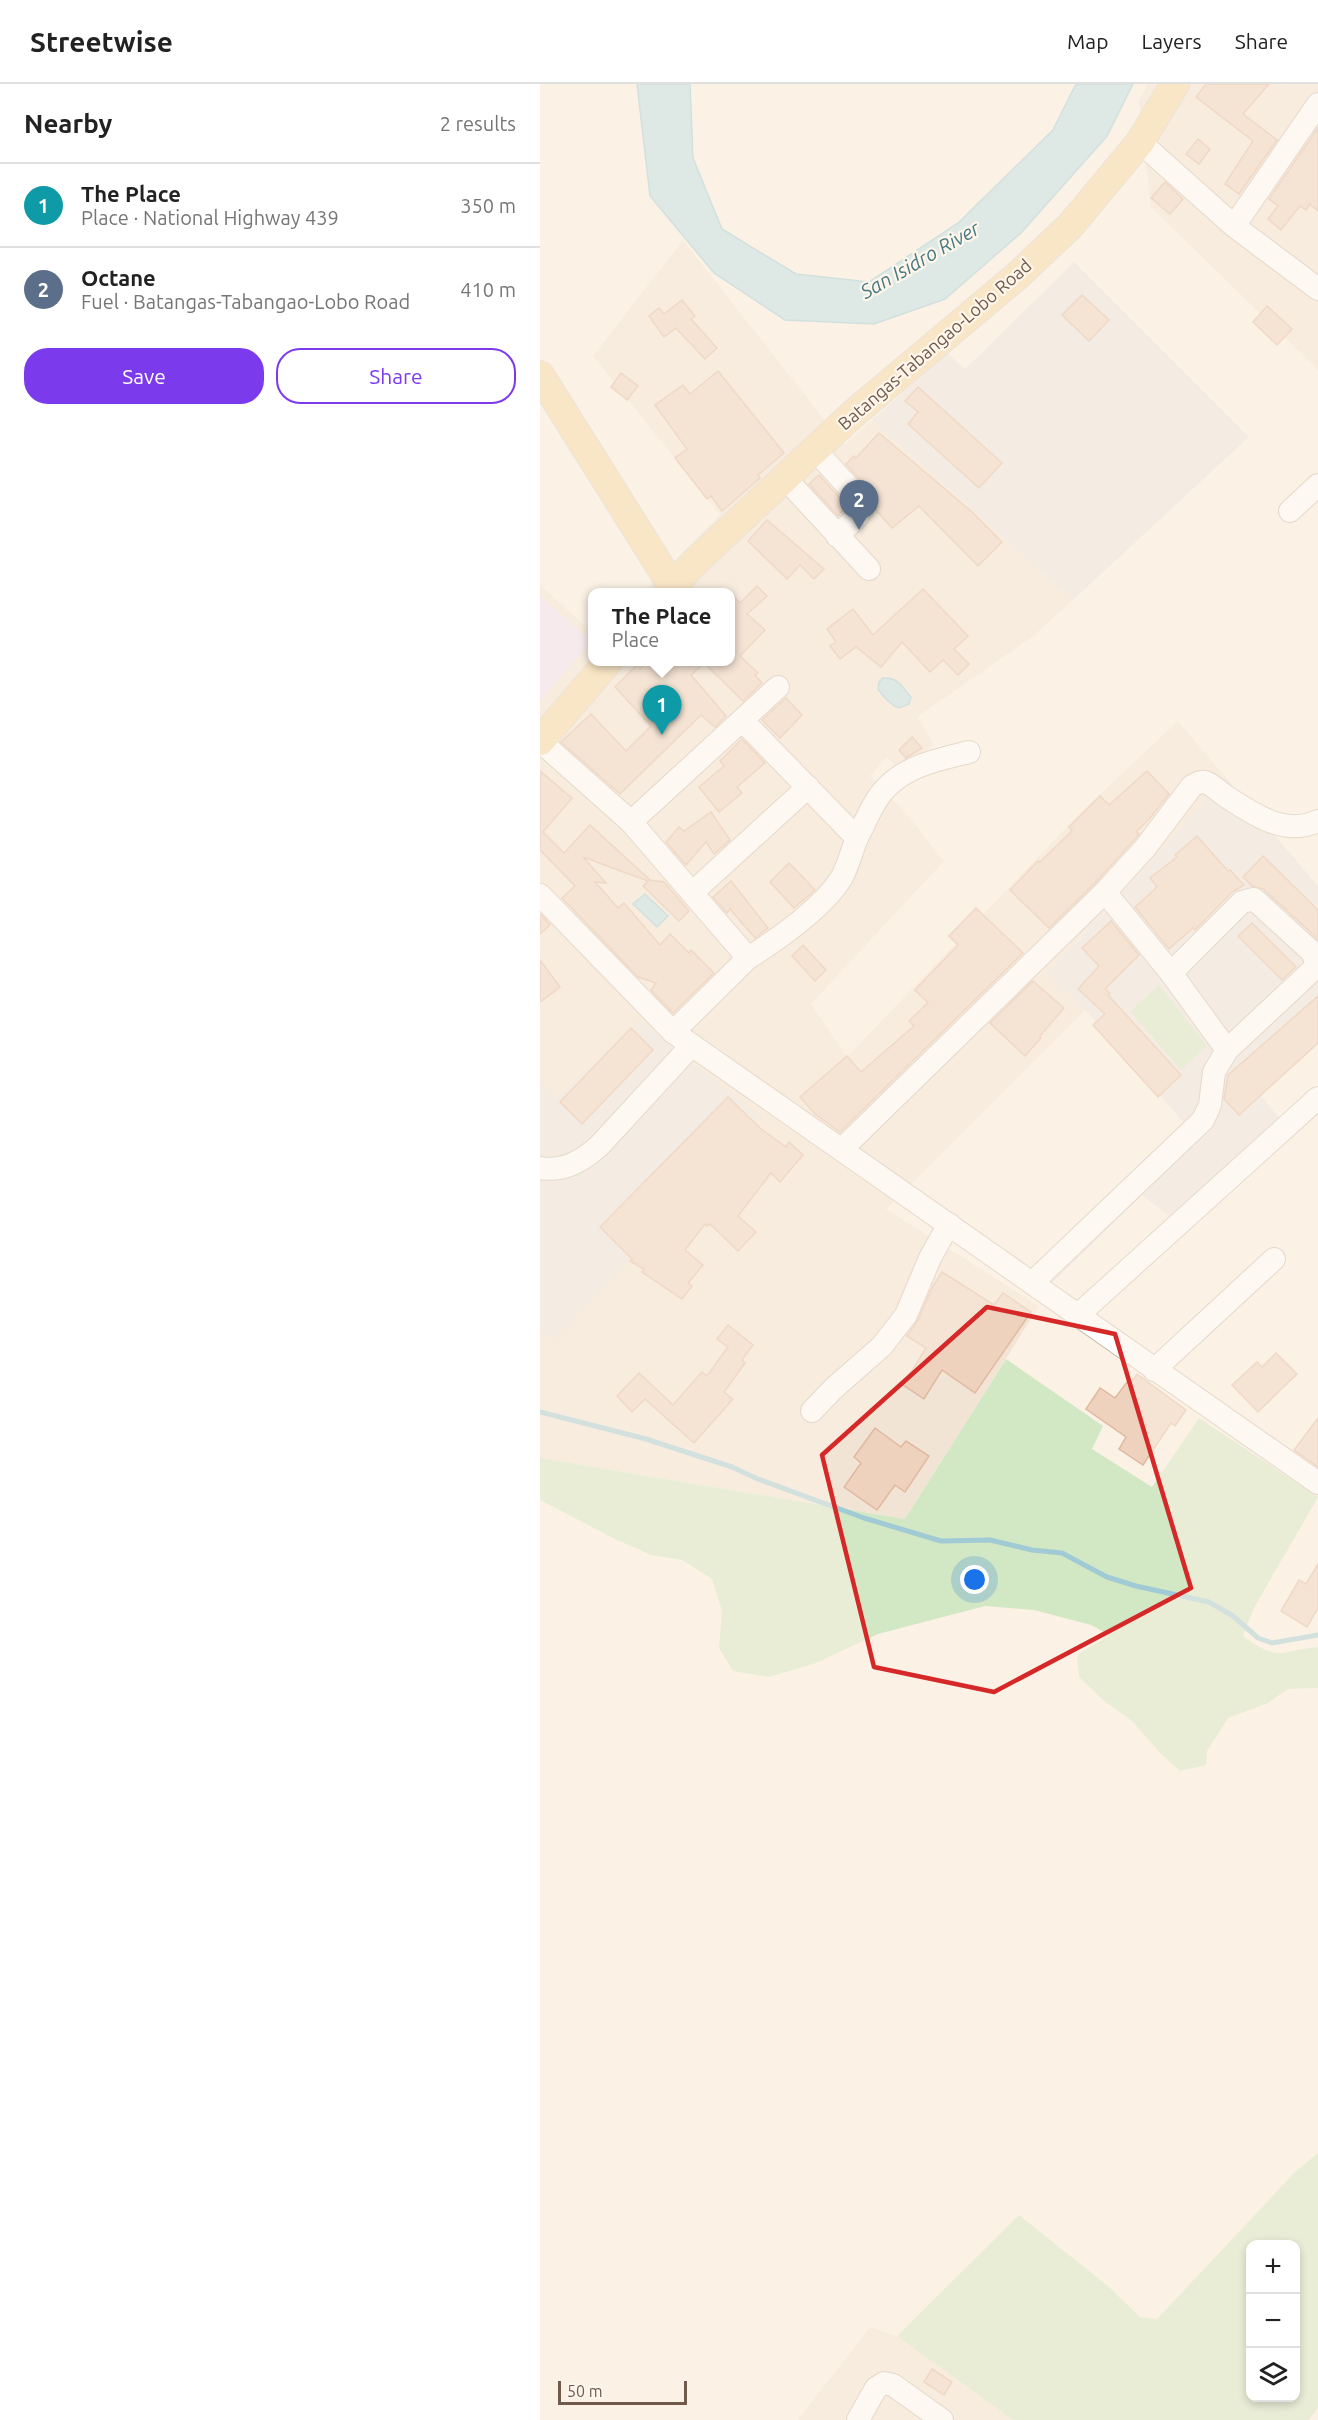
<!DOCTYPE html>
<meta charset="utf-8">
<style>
body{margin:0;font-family:Ubuntu,sans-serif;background:#f2f2f2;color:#222}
.controls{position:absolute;right:18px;bottom:18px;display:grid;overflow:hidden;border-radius:12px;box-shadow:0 3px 9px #0003}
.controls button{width:54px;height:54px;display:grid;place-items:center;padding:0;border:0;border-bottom:2px solid #e0e0e0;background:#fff;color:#222;font:30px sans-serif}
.scale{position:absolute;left:18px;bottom:15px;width:129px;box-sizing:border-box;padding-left:6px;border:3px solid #715a4c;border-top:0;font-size:16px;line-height:21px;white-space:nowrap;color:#715a4c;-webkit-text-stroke:4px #fef6eb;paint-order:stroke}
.you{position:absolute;left:435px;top:1496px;width:21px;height:21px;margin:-15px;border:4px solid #fff;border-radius:50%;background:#1a73e8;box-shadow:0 0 0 9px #1a73e833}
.badge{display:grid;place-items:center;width:39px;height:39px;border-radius:50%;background:#7c3aed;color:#fff;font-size:20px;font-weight:700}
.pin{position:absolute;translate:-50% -50px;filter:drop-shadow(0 2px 3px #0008)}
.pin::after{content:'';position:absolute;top:32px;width:21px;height:18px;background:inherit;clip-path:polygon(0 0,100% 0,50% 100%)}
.popup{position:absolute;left:48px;top:504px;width:147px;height:78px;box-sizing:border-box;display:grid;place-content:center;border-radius:12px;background:#fff;filter:drop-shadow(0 2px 4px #0005);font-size:20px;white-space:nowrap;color:#767676}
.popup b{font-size:22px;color:#222}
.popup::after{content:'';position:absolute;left:50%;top:100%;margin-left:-12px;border:12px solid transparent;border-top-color:#fff}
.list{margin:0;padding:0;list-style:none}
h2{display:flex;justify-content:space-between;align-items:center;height:78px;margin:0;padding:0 24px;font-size:26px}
h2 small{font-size:20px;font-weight:400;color:#767676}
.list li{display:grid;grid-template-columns:39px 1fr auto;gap:18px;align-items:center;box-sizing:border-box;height:84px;padding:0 24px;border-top:2px solid #e0e0e0}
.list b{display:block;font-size:22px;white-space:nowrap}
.list p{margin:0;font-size:20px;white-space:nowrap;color:#767676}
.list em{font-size:20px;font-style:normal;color:#767676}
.actions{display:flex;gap:12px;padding:18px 24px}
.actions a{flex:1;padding:14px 0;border:2px solid #7c3aed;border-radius:24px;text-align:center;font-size:21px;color:#7c3aed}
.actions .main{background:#7c3aed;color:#fff}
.icon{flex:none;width:33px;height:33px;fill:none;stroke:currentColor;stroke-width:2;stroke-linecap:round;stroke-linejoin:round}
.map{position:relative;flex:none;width:778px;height:2336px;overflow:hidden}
header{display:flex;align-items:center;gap:36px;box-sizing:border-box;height:84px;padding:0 30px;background:#fff;border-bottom:2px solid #e0e0e0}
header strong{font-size:28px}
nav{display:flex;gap:33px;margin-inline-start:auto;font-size:21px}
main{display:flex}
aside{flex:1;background:#fff}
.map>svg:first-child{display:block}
.residential{fill:#f2e4d4}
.industrial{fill:#ebe5df}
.education{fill:#efe1f7}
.green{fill:#d2e7c4;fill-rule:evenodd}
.water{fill:#bbdce3;stroke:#a1cbd4;stroke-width:1.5}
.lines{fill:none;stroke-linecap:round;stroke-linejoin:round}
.stream{stroke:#a1cbd4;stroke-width:5}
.building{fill:#eed2be;stroke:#e0b9a0;stroke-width:1.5}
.minor-casing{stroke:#cbbaac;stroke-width:24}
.major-casing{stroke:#d7d1cd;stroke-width:30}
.minor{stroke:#fff;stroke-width:22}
.major{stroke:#f5d7a1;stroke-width:28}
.marked{fill:none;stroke:#d62828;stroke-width:4.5;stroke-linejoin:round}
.labels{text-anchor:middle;stroke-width:4.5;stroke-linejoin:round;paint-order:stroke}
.street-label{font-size:18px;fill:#715a4c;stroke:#fef6eb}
.water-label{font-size:20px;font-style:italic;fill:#477984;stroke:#fef6eb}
</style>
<header>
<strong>Streetwise</strong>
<nav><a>Map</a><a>Layers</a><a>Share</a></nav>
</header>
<main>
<aside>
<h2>Nearby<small>2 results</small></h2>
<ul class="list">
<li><span class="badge" style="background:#0f9aa8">1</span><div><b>The Place</b><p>Place · National Highway 439</p></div><em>350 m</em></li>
<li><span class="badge" style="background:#5c6f8a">2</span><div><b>Octane</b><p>Fuel · Batangas-Tabangao-Lobo Road</p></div><em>410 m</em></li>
</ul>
<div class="actions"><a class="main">Save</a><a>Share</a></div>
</aside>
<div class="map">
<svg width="778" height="2336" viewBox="0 0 778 2336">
<rect width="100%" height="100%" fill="#fbf2e5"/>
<!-- residential -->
<g class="residential">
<path d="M608,0H778V286L611,123L599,16Z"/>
<path d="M143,156L304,361L332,336L533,516L492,553L377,633L394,661L360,686L347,673L330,692L364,727L404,777L271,920L307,973L541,728L638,637L687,695L506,890L545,926L346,1125L499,1222L365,1435L0,1374V501L53,549V578H191V508H103L180,431L53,272Z"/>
<path d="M330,2243L357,2252L473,2336H258Z"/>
</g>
<!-- industrial -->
<g class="industrial">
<path d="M534,178L709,353L533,516L332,336L407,269L425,285Z"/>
<path d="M687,695L778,802V955L717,1007L746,1042L636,1137L602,1111L509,1202L498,1189L652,1048L545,926L506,890Z"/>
<path d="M99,936L220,1033L14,1256L0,1244V999L16,1014Z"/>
</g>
<!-- education -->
<path class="education" d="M0,512L51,558L0,617Z"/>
<!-- green -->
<g class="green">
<path d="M619,901L667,962L641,986L590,927Z"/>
<path d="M466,1275L563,1342L552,1365L612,1403L659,1334L778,1413L714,1524L703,1552C741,1579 737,1567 778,1563V1604L748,1605L728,1619L688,1634L667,1667L666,1681L640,1687L620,1669L592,1637L563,1616L539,1593L537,1572C546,1563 556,1561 564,1554V1548L551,1541L494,1526L445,1522L338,1550L276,1579L229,1593L193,1587L179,1564L182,1527L172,1495L142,1476L111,1471L75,1455L0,1416V1374L365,1435Z"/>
<path d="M778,2069V2324L769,2336H473L357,2252L479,2131L568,2202L600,2233L617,2235L755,2088ZM756,2160V2314H710V2160Z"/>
</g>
<!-- water -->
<g class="water">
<path d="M97,0H150L153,74L182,145L256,190L329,198L418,139L513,46L536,0H593L567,52L481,149L405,215L334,240L245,236L174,189L110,112Z"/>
<path d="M343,594C358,593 361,602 371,613L369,620L359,624C350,621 343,612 338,605L339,598Z"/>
<path d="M105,810L128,832L117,843L93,820Z"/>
</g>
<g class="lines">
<!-- stream -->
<path class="stream" d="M0,1328L106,1355L192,1383L218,1395L324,1434L401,1457L450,1456L492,1466L522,1469L567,1493L596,1502L669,1518L693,1532L718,1554L732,1559L778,1551"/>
</g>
<!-- building -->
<g class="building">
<path d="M666,0H729L703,30L737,56L699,110L685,100L713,57L656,13Z"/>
<path d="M778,44V127L770,120L766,126L760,122L741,146L728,135L738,122L729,115Z"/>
<path d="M658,55L670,65L659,80L646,70Z"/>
<path d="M625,98L643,115L630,130L611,114Z"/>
<path d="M542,211L569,236L549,257L522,231Z"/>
<path d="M142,216L155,232L151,235L177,264L165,275L136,244L124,253L109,232L119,224L124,230Z"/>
<path d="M727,222L752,245L737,261L713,238Z"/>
<path d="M178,287L244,369L218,391L220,394L182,427L171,412L167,415L135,374L147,365L115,321L143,301L150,310Z"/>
<path d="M81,289L98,302L87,316L71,303Z"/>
<path d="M378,303L462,379L439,404L368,340L378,328L365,317Z"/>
<path d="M339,349L432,428L462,458L438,482L379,422L352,444L335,425L336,417L333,410L306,380L314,372L316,374Z"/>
<path d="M279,391L307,422L298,432L269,400Z"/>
<path d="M227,436L284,485L274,495L260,481L247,495L208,457Z"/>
<path d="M217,502L227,512L207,530L225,546L200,572L218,589L215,591L222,599L203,617L164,579L151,591L186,632L175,643L161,631L80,710L21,658L51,630L86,667L111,642L75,603L97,581L100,585L107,578H191V510L200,519Z"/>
<path d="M383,505L428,552L414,565L429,580L418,591L403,576L390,588L362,558L341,583L316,563L300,575L290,562L296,558L287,545L313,525L333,551Z"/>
<path d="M246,614L262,631L240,654L222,636Z"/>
<path d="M372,653L382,664L366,674L359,666Z"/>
<path d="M202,655L225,679L197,703L202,709L179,728L159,703L184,682L180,677Z"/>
<path d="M0,687L32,714L3,748L24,769L50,741L110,796L124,798L149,827L139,837L103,802L108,797L43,773L66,799L55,798L78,824L84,819L120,861L130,850L149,869L151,866L174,889L133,929L111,906L116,899L98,893L22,814L35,802L0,766Z"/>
<path d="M607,687L629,710L610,734L596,748L599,750L595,755L555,799L509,844L470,806L498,777L500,778L532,747L529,743L560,712L569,721Z"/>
<path d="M171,728L190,756L174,770L166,758L146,781L126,758L139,743L144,747Z"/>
<path d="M657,752L688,787L690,786L704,801L692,808L655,846L653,844L629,865L595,823L617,803L610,794L637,773L635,771Z"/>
<path d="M723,772L778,826V855L723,805L712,802L703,793Z"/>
<path d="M249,779L275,806L254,824L230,798Z"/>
<path d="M191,797L228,844L215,854L190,825L187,829L173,813Z"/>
<path d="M436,824L483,869L300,1048L275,1030L260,1013L307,972L321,988L374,942L369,937L388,919L375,906L418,861L409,852Z"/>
<path d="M1,831L10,841L0,850V832Z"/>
<path d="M571,837L599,871L565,905L570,909L568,911L641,991L618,1013L553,941L565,930L538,905L559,882L542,864Z"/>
<path d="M712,839L756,883L742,896L698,852Z"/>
<path d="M263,861L286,886L275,897L252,872Z"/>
<path d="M0,876L20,903L0,918Z"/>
<path d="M493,897L524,924L500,952L501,954L485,972L450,939Z"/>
<path d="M778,912V959L699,1031L684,1015L688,991Z"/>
<path d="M91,944L113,966L42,1040L20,1018Z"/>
<path d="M188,1013L221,1045L246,1063L249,1058L263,1071L240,1098L231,1089L198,1132L216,1148L198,1167L170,1140L167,1142L165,1140L145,1166L163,1181L148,1199L152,1202L142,1215L102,1188L104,1185L90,1177L92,1175L60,1143Z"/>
<path d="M402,1188L454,1221L463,1209L491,1228L435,1309L402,1286L384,1315L363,1301L386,1264L367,1252L378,1236L392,1204Z"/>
<path d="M188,1241L213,1261L202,1276L205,1279L184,1308L193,1315L154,1359L105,1315L92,1328L77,1312L99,1289L133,1321L162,1288L167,1292L188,1263L177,1255Z"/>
<path d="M736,1269L757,1290L718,1328L692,1301L717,1278L722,1283Z"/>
<path d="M597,1290L646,1326L635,1342L631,1339L603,1381L579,1365L586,1353L546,1325L560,1304L575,1314L587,1298L590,1300Z"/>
<path d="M778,1334V1383L754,1366Z"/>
<path d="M335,1344L361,1363L366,1357L389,1372L365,1408L355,1401L337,1426L304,1403L321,1379L314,1373Z"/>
<path d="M778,1480V1524L767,1543L741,1527L759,1496L766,1500Z"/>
<path d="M392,2285L412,2298L404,2311L384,2298Z"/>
</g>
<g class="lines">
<!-- minor casing -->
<g class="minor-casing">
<g id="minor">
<path d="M600,58L694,142L778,205"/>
<path d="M694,142L778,20"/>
<path d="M275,366L323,419L318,432L297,452"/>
<path d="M245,394L329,485"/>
<path d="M750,427L778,401"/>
<path d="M202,636L317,754C312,766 308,782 302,793C284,823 237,856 208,874"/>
<path d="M0,657L91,738L208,874L133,948L778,1399"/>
<path d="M91,738L238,603"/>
<path d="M317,754C326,737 334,715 348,702C369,681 401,675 429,668"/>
<path d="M153,808L268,703"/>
<path d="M565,808L631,889L687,966"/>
<path d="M0,811L133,948"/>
<path d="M302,1065L565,808L605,764L652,702C656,700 660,697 665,698C671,700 679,707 684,711C712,729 744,753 778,737"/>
<path d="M0,1084C24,1088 42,1077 59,1062L152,961"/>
<path d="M492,1199L663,1036L670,1021L674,988L687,966L777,882L773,869L714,815L702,818L631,889"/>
<path d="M538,1231L778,1014"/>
<path d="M614,1286L734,1175"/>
<path d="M272,1327L294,1304L342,1262L366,1231L390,1174L409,1140"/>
<path d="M318,2336L336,2304L344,2299L353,2301L402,2336"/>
</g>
</g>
<!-- major casing -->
<g class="major-casing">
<g id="major">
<path d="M0,291L133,503"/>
<path d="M128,508L154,479L313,330L477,192L531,141L600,58L635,0"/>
<path d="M0,657L68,578"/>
</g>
</g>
<!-- minor -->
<use href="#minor" class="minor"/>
<!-- major -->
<use href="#major" class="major"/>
</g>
<!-- marked area -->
<path d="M0 0H778V2336H0ZM447,1223L575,1250L651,1504L454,1608L334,1583L282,1371Z" fill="#fbf2e5" fill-opacity=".55" fill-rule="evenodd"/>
<path class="marked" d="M447,1223L575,1250L651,1504L454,1608L334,1583L282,1371Z"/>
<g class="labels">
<!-- street labels -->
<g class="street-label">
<text transform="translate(395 261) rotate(-41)" y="6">Batangas-Tabangao-Lobo Road</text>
</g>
<!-- water labels -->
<g class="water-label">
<text transform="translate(380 176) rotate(-30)" y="7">San Isidro River</text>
</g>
</g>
</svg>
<div class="controls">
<button>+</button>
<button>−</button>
<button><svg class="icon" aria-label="layers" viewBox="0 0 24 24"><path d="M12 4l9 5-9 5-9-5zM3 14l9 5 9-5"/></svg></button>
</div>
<div class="scale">50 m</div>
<div class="you"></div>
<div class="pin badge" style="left:122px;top:651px;background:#0f9aa8">1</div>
<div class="popup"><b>The Place</b>Place</div>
<div class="pin badge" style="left:319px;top:446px;background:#5c6f8a">2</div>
</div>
</main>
